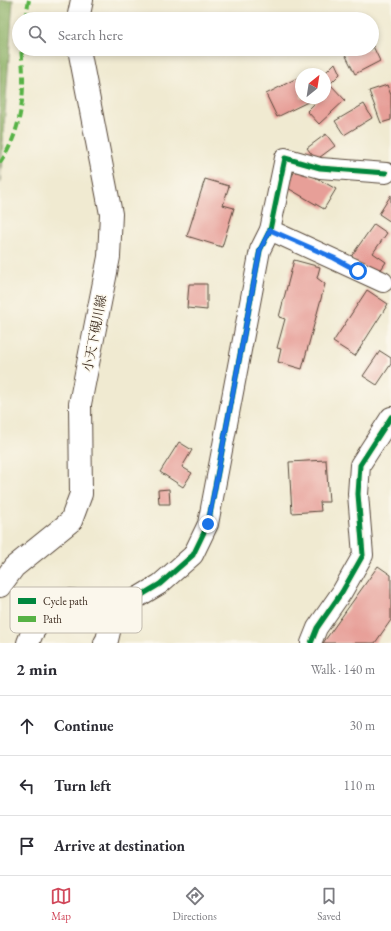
<!DOCTYPE html>
<meta charset="utf-8">
<style>
body{margin:0;font-family:"EB Garamond","Noto Serif JP",serif;background:#f2f2f3;color:#2b2b33}
.compass{position:absolute;left:295px;top:68px;width:36px;height:36px;border-radius:50%;background:#fff;box-shadow:0 2px 6px #0003;rotate:30deg}
.stop{position:absolute;width:12px;height:12px;margin:-9px;border:3px solid #1a73e8;border-radius:50%;background:#fff}
.stop.end{background:#1a73e8;border-color:#fff;box-shadow:0 1px 4px #0008}
.list{margin:0;padding:0;list-style:none}
h2{display:flex;justify-content:space-between;align-items:center;height:52px;margin:0;padding:0 16px;font-size:17px}
h2 small{font-size:13px;font-weight:400;color:#7c7c81}
.list li{display:grid;grid-template-columns:26px 1fr auto;gap:12px;align-items:center;box-sizing:border-box;height:60px;padding:0 16px;border-top:1px solid #e1e1e2}
.list b{display:block;font-size:15px;white-space:nowrap}
.list em{font-size:13px;font-style:normal;color:#7c7c81}
.icon{flex:none;width:22px;height:22px;fill:none;stroke:currentColor;stroke-width:2;stroke-linecap:round;stroke-linejoin:round}
.map{position:relative;flex:none;width:391px;height:643px;overflow:hidden}
.search{position:absolute;background:#fff;box-shadow:0 2px 6px #0003;left:12px;right:12px;top:12px;height:44px;display:flex;align-items:center;gap:10px;box-sizing:border-box;padding:0 14px;border-radius:22px;color:#7c7c81;font-size:15px}
.sheet{height:232px;background:#fff}
nav{display:flex;justify-content:space-around;align-items:center;box-sizing:border-box;height:56px;border-top:1px solid #e1e1e2;background:#fff;font-size:11px;color:#7c7c81}
nav a{display:grid;justify-items:center;gap:2px}
nav .on{color:#d1495b}
.map>svg:first-child{display:block}
.forest{fill:#8cb065;stroke:#646d42}
.building{fill:#e79f98}
.lines{fill:none;stroke-linecap:round;stroke-linejoin:round}
.minor-casing{stroke:#564739;stroke-width:22}
.major-casing{stroke:#564739;stroke-width:24}
.minor{stroke:#fff;stroke-width:20}
.major{stroke:#fff;stroke-width:22}
.quiet{stroke:#57b245;stroke-width:4;stroke-dasharray:8 4;stroke-linecap:butt}
.cycleway-casing{stroke:#fbf7ec;stroke-width:8}
.cycleway{stroke:#00873e;stroke-width:5}
.route{stroke:#1a73e8;stroke-width:5}
.labels{text-anchor:middle;stroke-width:3;stroke-linejoin:round;paint-order:stroke}
.street-label{font-size:13px;fill:#3b2a1e;stroke:#fbf7ec}
.key{fill:#fbf7ec;stroke:#c1baae;stroke-width:1}
.key-label{font-size:11px;fill:#3b2a1e}
</style>
<div class="map">
<svg width="391" height="643" viewBox="0 0 391 643">
<rect width="100%" height="100%" fill="#fbf7ec"/>
<filter id="ink" filterUnits="userSpaceOnUse"><feTurbulence type="fractalNoise" baseFrequency=".025" numOctaves="2"/><feDisplacementMap in="SourceGraphic" scale="8" xChannelSelector="R" yChannelSelector="G"/><feConvolveMatrix kernelMatrix="1 2 1 2 8 2 1 2 1" color-interpolation-filters="sRGB"/></filter>
<filter id="wash" filterUnits="userSpaceOnUse"><feTurbulence type="fractalNoise" baseFrequency=".012" numOctaves="4" result="noise"/><feDisplacementMap in="SourceGraphic" scale="16" xChannelSelector="R" yChannelSelector="G"/><feGaussianBlur stdDeviation="0.9" result="paint"/><feColorMatrix in="noise" values="0 0 0 0 0 0 0 0 0 0 0 0 0 0 0 0 0 1.4 0 .05"/><feComposite in="paint" operator="in"/></filter>
<g filter="url(#wash)">
<rect width="100%" height="100%" fill="#f0ead1"/>
<!-- forest -->
<path class="forest" d="M0,0H13L0,184Z"/>
<g id="blocks">
<!-- building -->
<g class="building">
<path d="M372,44L380,61L355,74L344,52L349,49H372Z"/>
<path d="M335,63L340,74L330,84L345,100L319,124L307,111L320,98H325V74H324Z"/>
<path d="M301,76V98H311L312,100L277,117L266,94Z"/>
<path d="M387,85L391,95V120L381,123L369,91Z"/>
<path d="M364,104L372,118L344,135L335,121Z"/>
<path d="M326,134L335,146L316,160L307,148Z"/>
<path d="M297,167L336,189L324,209L286,187Z"/>
<path d="M205,179L229,186L223,205L234,208L222,247L187,236Z"/>
<path d="M391,195V222L379,214Z"/>
<path d="M374,224L387,233L373,253L386,262L376,277L350,258Z"/>
<path d="M294,260L320,267L317,278L325,284L302,369L278,362L281,349L277,348L285,319L279,317Z"/>
<path d="M189,284H207V310L187,308Z"/>
<path d="M367,290L388,304L355,356L333,342Z"/>
<path d="M380,351L391,358V364L377,385L363,376Z"/>
<path d="M179,442L192,450L182,467L192,473L183,487L160,472Z"/>
<path d="M326,460L329,502H320L321,511L292,513L289,462Z"/>
<path d="M169,489L170,504H159L158,490Z"/>
<path d="M378,566L391,575V620L375,643H323Z"/>
</g>
</g>
</g>
<g filter="url(#ink)">
<use href="#blocks" fill-opacity="0" stroke="#564739" stroke-width="1"/>
<g class="lines">
<!-- minor casing -->
<g class="minor-casing">
<g id="minor">
<path d="M270,230L383,282"/>
<path d="M113,615L120,608L160,584L193,555L208,524L260,250L270,230L285,158L320,168L386,173"/>
<path d="M311,643L317,628L342,592L363,555L358,494L360,465L391,417"/>
</g>
</g>
<!-- major casing -->
<g class="major-casing">
<g id="major">
<path d="M78,19L82,0"/>
<path d="M0,586L14,567L71,521L81,494L80,404L109,257L111,214L79,49"/>
<path d="M28,643L32,633L50,606L71,600L97,604L113,615L107,640L105,643"/>
</g>
</g>
<!-- minor -->
<use href="#minor" class="minor"/>
<!-- major -->
<use href="#major" class="major"/>
<!-- quiet -->
<g class="quiet">
<path d="M25,19L29,0"/>
<path d="M0,163C23,129 26,89 21,49"/>
</g>
<!-- cycleway casing -->
<g class="cycleway-casing">
<g id="cycleway">
<path d="M113,615L120,608L160,584L193,555L208,524L260,250L270,230L285,158L320,168L386,173"/>
<path d="M311,643L317,628L342,592L363,555L358,494L360,465L391,417"/>
</g>
</g>
<!-- cycleway -->
<use href="#cycleway" class="cycleway"/>
</g>
</g>
<g class="lines" filter="url(#ink)">
<!-- route -->
<path class="route" d="M208,524L260,250L270,230L334,258L358,271"/>
</g>
<g class="labels">
<!-- street labels -->
<g class="street-label">
<text transform="translate(94 333) rotate(-79)" y="5">小天下硯川線</text>
</g>
</g>
<!-- legend -->
<rect x="10" y="587" width="132" height="46" rx="6" class="key"/>
<rect x="18" y="598" width="18" height="6" fill="#00873e"/>
<rect x="18" y="616" width="18" height="6" fill="#57b245"/>
<g class="key-label">
<text x="43" y="605">Cycle path</text>
<text x="43" y="623">Path</text>
</g>
</svg>
<svg class="compass" viewBox="-18 -18 36 36"><path d="M0-13l5 13h-10z" fill="#e53935"/><path d="M0 13l5-13h-10z" fill="#7c7c81"/></svg>
<div class="stop" style="left:358px;top:271px"></div>
<div class="stop end" style="left:208px;top:524px"></div>
<div class="search"><svg class="icon" aria-label="search" viewBox="0 0 24 24"><circle cx="10" cy="10" r="6"/><path d="M15 15l6 6"/></svg>Search here</div>
</div>
<section class="sheet">
<h2>2 min<small>Walk · 140 m</small></h2>
<ul class="list">
<li><svg class="icon" aria-label="ahead" viewBox="0 0 24 24"><path d="M12 20V5M6 11l6-6 6 6"/></svg><div><b>Continue</b></div><em>30 m</em></li>
<li><svg class="icon" aria-label="left" viewBox="0 0 24 24"><path d="M17 20v-9H6M10 6l-5 5 5 5"/></svg><div><b>Turn left</b></div><em>110 m</em></li>
<li><svg class="icon" aria-label="arrive" viewBox="0 0 24 24"><path d="M6 21V4h12l-3 4 3 4H6"/></svg><div><b>Arrive at destination</b></div></li>
</ul>
</section>
<nav>
<a class="on"><svg class="icon" aria-label="map" viewBox="0 0 24 24"><path d="M3 6l6-2 6 2 6-2v14l-6 2-6-2-6 2zM9 4v14M15 6v14"/></svg>Map</a>
<a><svg class="icon" aria-label="directions" viewBox="0 0 24 24"><path d="M12 3l9 9-9 9-9-9zM9 14v-3h6M13 9l2 2-2 2"/></svg>Directions</a>
<a><svg class="icon" aria-label="saved" viewBox="0 0 24 24"><path d="M7 4h10v16l-5-4-5 4z"/></svg>Saved</a>
</nav>
